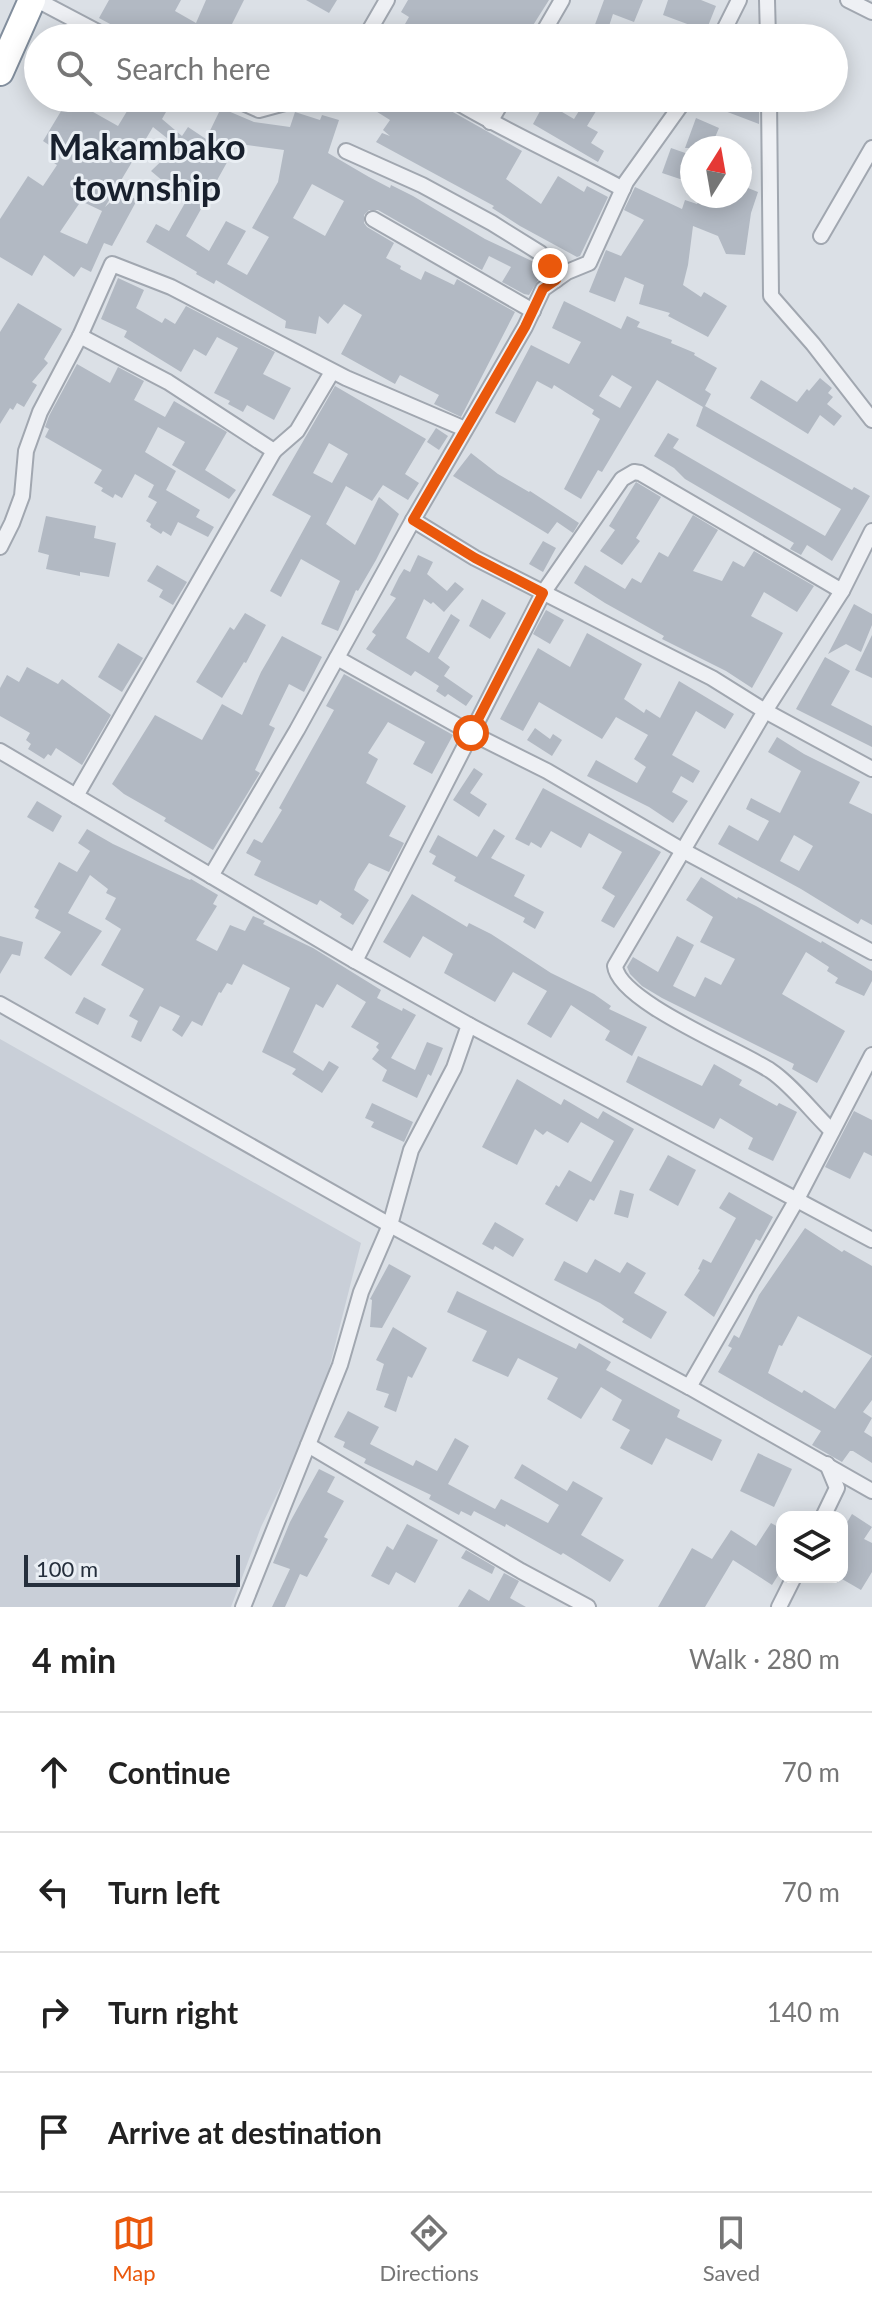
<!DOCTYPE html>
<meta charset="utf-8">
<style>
body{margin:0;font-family:Lato,sans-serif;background:#f6f6f6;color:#222}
.controls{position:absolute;right:24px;bottom:24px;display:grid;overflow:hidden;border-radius:16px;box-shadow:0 4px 20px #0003}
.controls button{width:72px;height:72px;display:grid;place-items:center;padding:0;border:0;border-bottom:2px solid #e0e0e0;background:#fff;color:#222;font:40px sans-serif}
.compass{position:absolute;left:680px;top:136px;width:72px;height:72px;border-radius:50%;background:#fff;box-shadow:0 4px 20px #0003;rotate:11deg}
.scale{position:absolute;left:24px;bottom:20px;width:216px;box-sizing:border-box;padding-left:8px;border:4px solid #252f3c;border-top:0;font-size:22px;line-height:28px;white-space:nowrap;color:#252f3c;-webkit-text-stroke:6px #eaeff4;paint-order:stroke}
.stop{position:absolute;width:24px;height:24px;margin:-18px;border:6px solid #ea580c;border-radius:50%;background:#fff}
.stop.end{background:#ea580c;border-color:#fff;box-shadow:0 2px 8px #0008}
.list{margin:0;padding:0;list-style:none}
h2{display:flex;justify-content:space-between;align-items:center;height:104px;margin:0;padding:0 32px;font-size:34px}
h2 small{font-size:26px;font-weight:400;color:#767676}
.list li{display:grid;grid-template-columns:52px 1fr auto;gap:24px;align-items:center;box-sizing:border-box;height:120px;padding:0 32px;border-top:2px solid #e0e0e0}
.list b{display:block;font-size:30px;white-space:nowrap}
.list em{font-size:26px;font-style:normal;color:#767676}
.icon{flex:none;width:44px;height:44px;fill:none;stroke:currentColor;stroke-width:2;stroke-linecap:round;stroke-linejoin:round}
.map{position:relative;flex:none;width:872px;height:1607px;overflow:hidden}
.search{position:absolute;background:#fff;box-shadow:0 4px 20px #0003;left:24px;right:24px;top:24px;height:88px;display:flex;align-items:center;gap:20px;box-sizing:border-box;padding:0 28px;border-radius:44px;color:#767676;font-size:30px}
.sheet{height:584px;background:#fff}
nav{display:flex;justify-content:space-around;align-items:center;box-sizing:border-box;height:112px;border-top:2px solid #e0e0e0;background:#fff;font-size:22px;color:#767676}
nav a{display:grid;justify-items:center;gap:4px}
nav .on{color:#ea580c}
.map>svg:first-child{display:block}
.built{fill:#c9cfd8}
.building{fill:#b2b9c3;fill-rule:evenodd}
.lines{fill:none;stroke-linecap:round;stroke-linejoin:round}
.street-casing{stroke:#a1a7b0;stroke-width:18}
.highway-casing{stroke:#828e9d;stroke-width:30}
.street{stroke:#eef0f4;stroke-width:14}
.highway{stroke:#fff;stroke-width:26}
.route{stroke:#ea580c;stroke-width:10}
.labels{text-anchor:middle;stroke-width:6;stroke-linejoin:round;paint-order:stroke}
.district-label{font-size:36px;font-weight:bold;fill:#18202d;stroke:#eaeff4}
</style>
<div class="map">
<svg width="872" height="1607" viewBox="0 0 872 1607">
<rect width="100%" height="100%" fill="#dbe0e6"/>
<!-- built -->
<path class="built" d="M0,1039L361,1243L319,1408L261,1527L231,1607H0Z"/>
<!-- building -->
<g class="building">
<path d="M109,0H181L175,11L196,23L206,0H244L232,24L259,38H136L99,18Z"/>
<path d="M306,0H337L329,13Z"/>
<path d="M408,0H549L525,38H397L409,17L401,12Z"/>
<path d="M604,0H643L634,22L613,14L605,38H590Z"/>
<path d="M668,0H701L716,6L706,31L663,15Z"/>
<path d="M69,98H92L86,108L118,126L135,98H144L166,112L162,119L182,136L188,127L206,139L221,108L254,122L290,127L295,112L320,120L322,115L339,120L328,153L369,177L390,188L391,185L413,196L485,239L534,262L542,274L529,295L524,294L502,282L511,267L489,256L482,270L378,210H369L364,215V223L367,227L394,243L386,258L401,266L400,269L421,280L425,271L454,285L457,279L515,312L461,417L434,404L439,395L400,375L395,384L341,354L362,315L344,304L328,324L319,316L316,334L285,328L286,321L216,280L214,284L196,274L197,272L146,242L156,224L169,231L189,196L164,182L151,171L177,146L153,127L105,207L122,192L137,200L112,246L104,243L91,272L81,267L74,277L44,255L32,276L0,257V219L28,176L43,186L57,165L51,161L58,151L43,141ZM240,144L284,150L278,182L252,228L269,237L247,275L227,264L246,231L226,221L209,251L186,236L235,148L238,150ZM312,184L344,201L325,236L293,218ZM81,201L102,211L87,244L60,232Z"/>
<path d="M355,98H428L522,151L506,179L541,204L558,176L584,192L587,186L608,197L580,256L577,257L520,226L492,208L494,206L376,142L382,133L390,136L383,130L390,120Z"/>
<path d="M587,98H604L587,126L598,132L591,143L604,151L598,162L533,124L545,102L574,119Z"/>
<path d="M721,98H751L759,101V124L717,108Z"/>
<path d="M696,118L719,128L713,142L709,140L706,148H685Z"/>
<path d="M671,148L691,155L683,180L662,173Z"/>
<path d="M740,164L752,167L748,188L758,192L751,213L745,255L726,254L718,236L693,226L688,265L683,285L701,297L704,292L727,306L708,337L668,316L670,313L639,304L644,285L625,277L615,302L589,292L606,250L621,256L644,220L624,210L635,187L682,209L685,200L697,204L702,196H708L726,204L729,196H740Z"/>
<path d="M118,278L144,290L136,308L162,323L165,318L175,324L186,306L275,352L263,374L291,388L274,420L247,405L243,412L228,404L230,401L214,393L238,348L217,337L206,356L194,349L181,372L124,337L127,331L101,319Z"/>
<path d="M564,301L621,329L627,316L640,322L637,327L672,340L671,343L695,353L694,355L717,368L705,390L711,394L705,406L852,490L854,487L870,496L832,561L807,545L801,555L790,549L794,543L685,479L674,468L654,456L668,433L679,439L673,448L825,536L841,509L696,426L703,407L657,380L602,472L598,470L581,499L564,489L600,419L592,414L594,410L554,385L552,389L537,381L515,423L495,413L531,345L569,364L581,342L552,328ZM612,375L632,387L620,408L599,396Z"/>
<path d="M18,303L62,329L44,359L48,363L32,382L37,385L24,407L17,403L13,410L10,408L0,424V332Z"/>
<path d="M77,364L110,383L118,367L144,381L134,400L165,417L174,401L227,432L205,470L236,490L229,499L172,465L185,442L158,427L145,452L176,471L166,490L200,510L196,517L214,527L208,537L178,522L171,536L163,531L161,534L150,527L151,524L146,521L157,502L148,497L154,485L135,474L122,498L115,494L113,498L101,491L103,488L94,483L102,470L45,437L49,429L45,427L49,416Z"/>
<path d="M820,378L832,388L828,393L833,397L827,404L842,416L834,426L820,415L808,434L750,398L761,380L797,402L807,389L809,391Z"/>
<path d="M335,386L426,439L405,474L419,483L408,500L383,485L372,501L346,486L326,524L355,545L379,497L399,514L376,560L358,591L356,590L338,631L321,624L340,581L301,559L281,597L270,591L311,516L272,495ZM329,443L348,454L332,483L313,473Z"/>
<path d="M436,428L448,436L439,450L427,442Z"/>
<path d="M471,453L498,474L529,492L530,491L579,523L573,533L557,522L548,534L453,476Z"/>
<path d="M636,482L661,497L636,538L640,541L622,565L600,551L615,530L609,526Z"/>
<path d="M693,515L718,530L693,571L722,581L733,561L744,567L754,551L814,586L797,612L764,592L751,616L783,633L752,688L726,671L662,639L664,636L605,603L574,583L585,565L625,589L632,578L641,583L659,552L668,557Z"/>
<path d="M46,516L96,526L94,538L116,543L109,577L80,572V576L46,569L49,555L38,552Z"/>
<path d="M543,541L556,548L543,572L529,564Z"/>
<path d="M418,555L433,562L427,574L447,591L455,582L464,589L444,612L433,602L431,604L424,599L406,638L429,653L451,614L460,620L438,658L450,667L444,676L473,696L466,706L448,694L445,697L436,691L439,686L415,671L411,676L366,649L376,635L372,632L396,598L390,595L399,577L404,569L410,572Z"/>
<path d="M157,565L187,582L173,605L159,597L163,590L147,581Z"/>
<path d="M482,599L506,613L490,639L469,626Z"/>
<path d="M854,604L872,614V625L861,652L846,644L828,654Z"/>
<path d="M546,610L564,620L550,644L533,634Z"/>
<path d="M245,613L266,625L246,663L244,662L222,698L196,682L230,627L234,630Z"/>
<path d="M587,633L642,664L624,699L644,713L646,709L660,718L679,681L734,714L725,729L696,711L672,755L700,771L693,783L681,776L672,792L688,801L673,823L649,807L587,776L596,760L637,783L646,767L634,759L648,735L616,717L602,739L539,702L523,731L500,719L538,648L570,667Z"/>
<path d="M872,635V678L855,670Z"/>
<path d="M282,636L322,657L304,692L289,684L269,725L275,728L255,770L260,773L213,850L164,821L166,818L124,794L112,784L155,715L202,740L222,704L242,715L261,672Z"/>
<path d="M118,643L143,658L122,692L98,677Z"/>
<path d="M825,657L850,671L831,705L872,726V747L796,709Z"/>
<path d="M27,667L58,684L62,679L111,715L82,765L56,748L51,756L48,754L44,759L28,749L31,744L26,740L30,733L0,716V688L7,675L19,682Z"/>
<path d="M344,674L453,735L432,774L413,764L425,742L388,722L368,753L378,759L366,783L406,806L389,836L404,843L389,872L369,863L358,880L354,890L369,900L353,925L340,917L342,914L320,900L317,905L254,875L261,861L246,853L254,839L262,843L282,810L279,808L334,710L326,706Z"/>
<path d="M535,728L550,739L553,734L562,740L552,756L527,740Z"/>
<path d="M777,737L804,754L860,782L849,803L872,814V925L861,919L858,924L801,889L718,844L729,825L758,841L769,821L746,809L751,798L780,813L801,771L768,752ZM794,835L813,846L799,871L780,861Z"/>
<path d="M474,768L483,774L470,793L487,804L479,817L453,800Z"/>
<path d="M543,788L661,852L614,928L601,921L615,896L602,888L622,852L589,833L581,848L551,831L541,848L531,842L529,846L515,839Z"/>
<path d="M37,801L62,816L53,832L27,817Z"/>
<path d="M87,829L113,844L190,880L191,879L218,895L213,904L217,906L196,940L217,951L230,925L245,931L253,916L265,921L263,924L313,948L381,990L377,998L402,1011L403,1008L416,1015L391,1058L415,1070L427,1042L443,1048L431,1076L428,1074L417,1098L382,1081L387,1070L372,1059L379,1050L376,1047L379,1043L351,1027L366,1002L337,984L323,1008L316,1004L293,1052L323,1071L329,1061L339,1067L322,1093L292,1074L296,1069L262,1052L290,988L243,964L232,985L227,983L221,993L219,992L202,1026L192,1021L182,1037L172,1030L180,1016L160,1006L141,1042L131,1037L138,1021L129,1016L144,989L101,965L121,929L105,919L116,898L106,893L108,889L90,875L68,913L102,931L71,976L44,958L61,932L35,918L39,910L34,907L59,862L77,872L90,851L78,843Z"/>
<path d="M494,829L505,836L491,858L525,875L514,896L544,912L535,929L523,922L525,918L454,881L456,877L432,864L436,856L429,852L438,835L477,857Z"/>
<path d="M701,877L737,899L738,897L756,906L821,943L822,941L872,971V981L864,996L835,983L838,978L827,971L829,967L806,952L782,994L845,1031L817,1083L792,1069L794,1064L662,998L642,986L630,974L627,967L633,957L658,972L677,936L694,945L673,986L695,997L705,977L721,985L735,959L700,942L713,917L686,900Z"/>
<path d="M412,894L467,927L469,923L491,934L551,973L594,994L611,1006L609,1009L647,1027L632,1056L605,1040L610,1031L571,1005L551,1038L527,1024L547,991L513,972L495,1002L444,973L453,954L423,936L410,958L383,942Z"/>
<path d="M0,936L23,942L20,956L12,954L0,974Z"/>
<path d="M84,997L106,1009L98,1025L75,1013Z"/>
<path d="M638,1056L702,1086L714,1064L742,1080L739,1085L777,1106L779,1103L797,1112L773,1161L748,1149L753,1138L720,1118L714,1129L626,1082Z"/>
<path d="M517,1079L561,1105L564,1099L598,1119L603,1111L634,1129L594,1201L590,1199L577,1222L545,1204L556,1185L559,1187L569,1170L591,1182L614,1141L581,1122L568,1143L547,1131L543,1135L535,1129L517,1165L482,1147Z"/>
<path d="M372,1103L413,1122L404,1142L371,1127L374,1122L365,1118Z"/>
<path d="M854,1111L872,1120V1156L864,1152L850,1179L825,1167Z"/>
<path d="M668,1155L696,1170L678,1206L649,1190Z"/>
<path d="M620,1190L634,1194L628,1218L614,1214Z"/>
<path d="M729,1192L773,1217L760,1241L756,1239L714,1317L684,1295L700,1270L698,1269L703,1259L711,1263L736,1218L719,1208Z"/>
<path d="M495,1222L524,1239L513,1257L495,1246L493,1250L482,1244Z"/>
<path d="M805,1228L842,1252L844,1250L872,1266V1356L798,1316L782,1346L779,1345L768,1373L802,1393L804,1390L835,1409L872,1356V1400L863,1412L872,1418L864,1432L872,1437V1463L853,1451H850L842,1462L812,1445L821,1431L718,1372L732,1348L728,1346L734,1335L739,1338L759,1295Z"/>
<path d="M595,1259L620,1273L627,1262L646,1273L634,1293L667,1312L651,1339L622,1322L624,1319L600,1303L554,1280L564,1261L587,1273Z"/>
<path d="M389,1264L411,1276L382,1328L370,1327L372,1300L370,1299Z"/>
<path d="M457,1291L576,1349L579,1343L611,1362L606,1370L680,1410L677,1417L722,1440L712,1461L666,1438L652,1465L620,1448L630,1430L612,1420L622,1400L601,1387L581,1419L547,1399L558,1378L518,1358L508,1377L472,1361L487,1331L447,1312Z"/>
<path d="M393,1327L427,1348L412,1378L408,1376L396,1412L384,1407L389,1394L376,1390L384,1364L376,1360Z"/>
<path d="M348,1411L379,1427L370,1444L413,1466L416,1460L437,1471L455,1438L469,1446L448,1484L495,1509L501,1499L548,1523L559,1505L514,1478L522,1464L567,1491L573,1481L603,1498L581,1535L624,1560L610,1582L563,1553L561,1555L506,1524L505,1527L474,1511L471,1516L461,1511L459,1515L429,1499L431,1495L364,1463L366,1459L343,1447L345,1442L334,1437Z"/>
<path d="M758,1453L792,1469L774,1507L740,1491Z"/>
<path d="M319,1469L335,1477L327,1492L344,1501L324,1537L328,1539L307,1577L300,1574L285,1607H272L290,1569L273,1563L290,1522Z"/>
<path d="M852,1514L872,1527L864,1539L872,1543V1572L861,1590L842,1579V1531Z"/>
<path d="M771,1523L782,1529V1569L772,1585L733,1560L705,1607H658L692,1548L712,1559L731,1530L756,1546Z"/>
<path d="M407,1524L438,1540L415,1583L396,1572L389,1585L371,1576L387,1546L393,1550Z"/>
<path d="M466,1550L495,1567L492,1574L461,1558Z"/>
<path d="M504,1573L519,1581L510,1598L526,1607H458L469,1589L489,1601Z"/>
</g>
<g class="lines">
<!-- street casing -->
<g class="street-casing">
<g id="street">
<path d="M37,0L109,38"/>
<path d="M767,0L768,38"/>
<path d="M848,0L872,12"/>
<path d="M365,38L387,0"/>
<path d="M540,38L562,0"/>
<path d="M720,38L739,0"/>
<path d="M232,98L259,110L285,103L287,98"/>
<path d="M450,98C506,132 566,158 623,189"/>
<path d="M769,98L771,296L813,344L872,420"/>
<path d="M490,122L504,98"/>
<path d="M346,151L422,185L492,223L540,253L550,266L556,280"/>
<path d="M373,219L533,311"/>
<path d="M821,236L872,148"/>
<path d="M80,336L112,264L171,287L346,378L465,429"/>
<path d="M274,451L297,431L332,372"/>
<path d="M413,520L475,558L712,678L765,711L872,769"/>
<path d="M0,547L12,523L22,496L26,451L40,412L80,336L168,382L274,451L76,796"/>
<path d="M337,658L471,733L547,771L682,850L872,952"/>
<path d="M0,751L355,961L469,1025L872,1240"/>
<path d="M211,876L297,730L413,520L525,327L543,289L567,272L589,263L626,182L686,98"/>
<path d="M355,961L543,593L622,479L634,472L640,473L842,591"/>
<path d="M0,1004L390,1225L689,1387L796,1201L872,1055"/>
<path d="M832,1131C813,1113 792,1085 771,1071C740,1050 619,1002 615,966L765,711L842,591L872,531"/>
<path d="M689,1387L872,1491"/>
<path d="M308,1445L521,1571L588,1607"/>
<path d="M823,1517L837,1488L827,1464"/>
<path d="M243,1607L340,1365L361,1292L390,1225L411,1150L454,1068L469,1025"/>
<path d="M779,1607L794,1577"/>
</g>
</g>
<!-- highway casing -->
<g class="highway-casing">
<path id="highway" d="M0,72L32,0"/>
</g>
<!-- street -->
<use href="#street" class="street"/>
<!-- highway -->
<use href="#highway" class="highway"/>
</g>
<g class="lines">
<!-- route -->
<path class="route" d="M471,733L543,593L475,558L413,520L525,327L543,289L556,280L550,266"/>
</g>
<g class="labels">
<!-- district labels -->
<g class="district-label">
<text x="147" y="160">Makambako<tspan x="147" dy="41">township</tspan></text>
</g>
</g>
</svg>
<div class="controls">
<button><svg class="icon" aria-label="layers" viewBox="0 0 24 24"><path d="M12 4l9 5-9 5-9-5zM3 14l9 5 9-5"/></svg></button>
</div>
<svg class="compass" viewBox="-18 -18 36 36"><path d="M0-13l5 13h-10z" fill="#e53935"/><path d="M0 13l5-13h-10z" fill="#767676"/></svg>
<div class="scale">100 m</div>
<div class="stop" style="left:471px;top:733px"></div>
<div class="stop end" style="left:550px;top:266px"></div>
<div class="search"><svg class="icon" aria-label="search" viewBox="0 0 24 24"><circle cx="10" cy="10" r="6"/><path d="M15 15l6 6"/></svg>Search here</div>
</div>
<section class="sheet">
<h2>4 min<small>Walk · 280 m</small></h2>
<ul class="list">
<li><svg class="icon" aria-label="ahead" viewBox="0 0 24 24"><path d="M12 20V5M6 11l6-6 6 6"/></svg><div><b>Continue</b></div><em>70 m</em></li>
<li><svg class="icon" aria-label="left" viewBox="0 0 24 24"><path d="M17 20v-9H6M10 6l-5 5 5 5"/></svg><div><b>Turn left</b></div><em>70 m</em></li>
<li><svg class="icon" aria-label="right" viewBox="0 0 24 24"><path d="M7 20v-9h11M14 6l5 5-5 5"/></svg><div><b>Turn right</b></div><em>140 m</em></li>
<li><svg class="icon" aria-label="arrive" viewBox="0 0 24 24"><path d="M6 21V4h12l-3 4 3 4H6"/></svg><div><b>Arrive at destination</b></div></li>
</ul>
</section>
<nav>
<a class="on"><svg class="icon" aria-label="map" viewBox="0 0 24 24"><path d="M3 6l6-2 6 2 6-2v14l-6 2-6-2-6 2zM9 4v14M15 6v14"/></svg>Map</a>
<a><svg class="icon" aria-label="directions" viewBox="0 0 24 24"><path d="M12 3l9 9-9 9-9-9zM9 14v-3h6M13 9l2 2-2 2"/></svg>Directions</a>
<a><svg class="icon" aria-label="saved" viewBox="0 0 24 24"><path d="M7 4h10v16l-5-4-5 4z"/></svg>Saved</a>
</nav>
